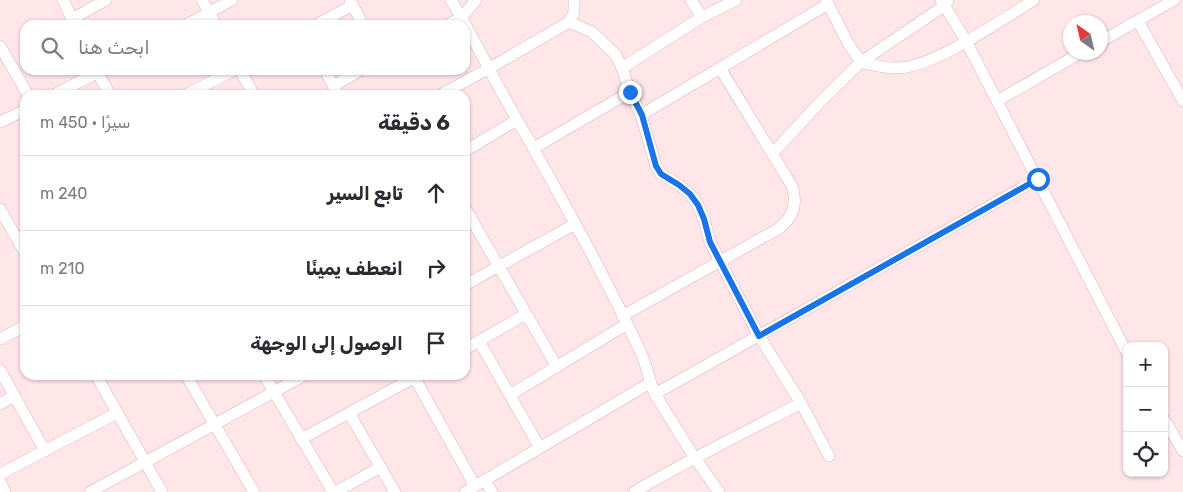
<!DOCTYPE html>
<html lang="ar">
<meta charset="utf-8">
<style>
body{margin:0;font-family:Rubik,Cairo,sans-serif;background:#f7f7f7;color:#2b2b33;direction:rtl}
.controls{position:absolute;right:15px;bottom:15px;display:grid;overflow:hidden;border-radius:10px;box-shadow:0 1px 4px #0004}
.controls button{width:45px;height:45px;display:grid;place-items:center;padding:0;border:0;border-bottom:1px solid #e1e1e2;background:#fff;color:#2b2b33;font:25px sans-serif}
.compass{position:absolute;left:1063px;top:15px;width:45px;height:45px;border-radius:50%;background:#fff;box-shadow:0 1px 4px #0004;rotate:326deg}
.stop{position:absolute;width:15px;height:15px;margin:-11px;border:4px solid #1a73e8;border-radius:50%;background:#fff}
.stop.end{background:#1a73e8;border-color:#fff;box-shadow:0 1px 5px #0008}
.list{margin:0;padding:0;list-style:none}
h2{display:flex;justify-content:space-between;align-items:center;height:65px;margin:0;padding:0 20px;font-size:21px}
h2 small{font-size:16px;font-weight:400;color:#7c7c81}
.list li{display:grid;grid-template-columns:32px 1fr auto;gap:15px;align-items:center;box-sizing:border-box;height:75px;padding:0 20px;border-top:1px solid #e1e1e2}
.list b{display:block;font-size:19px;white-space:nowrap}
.list em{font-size:16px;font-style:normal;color:#7c7c81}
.icon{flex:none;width:28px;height:28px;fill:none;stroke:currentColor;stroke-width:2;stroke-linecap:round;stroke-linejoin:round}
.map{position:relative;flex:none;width:1183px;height:492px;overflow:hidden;direction:ltr}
.search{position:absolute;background:#fff;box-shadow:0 1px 4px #0004;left:20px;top:20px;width:450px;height:55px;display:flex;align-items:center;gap:12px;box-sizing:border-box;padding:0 18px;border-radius:15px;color:#7c7c81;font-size:19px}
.panel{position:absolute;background:#fff;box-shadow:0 1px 4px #0004;left:20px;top:90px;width:450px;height:290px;border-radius:15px;direction:rtl}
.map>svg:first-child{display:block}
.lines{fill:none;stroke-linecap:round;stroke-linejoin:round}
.minor-casing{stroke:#dab4b9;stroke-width:12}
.minor{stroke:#fff;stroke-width:11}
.route{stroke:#1a73e8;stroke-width:6}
</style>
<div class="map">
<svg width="1183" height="492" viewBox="0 0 1183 492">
<rect width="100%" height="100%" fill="#fee6e9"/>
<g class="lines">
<!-- minor casing -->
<g class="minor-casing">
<g id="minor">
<path d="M63,0L75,25"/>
<path d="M202,0L216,25"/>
<path d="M350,0L363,25"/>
<path d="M451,0C471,32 487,67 506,100C553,183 601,267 642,355C647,367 649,381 655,394L694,457L719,492"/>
<path d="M691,0L702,17"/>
<path d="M826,0L849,45L861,62C873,65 886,69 899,68C936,66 1001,20 1034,0"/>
<path d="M941,0L966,41L1127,353"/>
<path d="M72,19L106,0"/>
<path d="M1138,21L1183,101"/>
<path d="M569,22L592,32L616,55L622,68L630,92L641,115L656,166L661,174L679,185L690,194L698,205L704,219L710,242L759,336L801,403L829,456"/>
<path d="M186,25L232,0"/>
<path d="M316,25L353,5"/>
<path d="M447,25L462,17L476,0"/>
<path d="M1100,42L1174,0"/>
<path d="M0,46L28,95"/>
<path d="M622,68L702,17L736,0"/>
<path d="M96,70L110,95"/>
<path d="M240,70L254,95"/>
<path d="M325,70L338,95"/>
<path d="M333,86L361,70"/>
<path d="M54,95L102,70"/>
<path d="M186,95L234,70"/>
<path d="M440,95L488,69L569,22L574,13V0"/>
<path d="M997,101L1082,52"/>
<path d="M641,115L828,4"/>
<path d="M0,122L25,110"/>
<path d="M534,148L630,92"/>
<path d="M465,151L517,120"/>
<path d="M773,153L821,101L861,62L944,6L948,1"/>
<path d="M465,208L557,367"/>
<path d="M0,209L25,253"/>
<path d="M465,285L575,224"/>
<path d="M622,316L778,229C793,218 798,204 792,186L720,68"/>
<path d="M0,339L25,326"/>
<path d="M479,341L540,448"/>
<path d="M465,349L526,314"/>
<path d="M0,370L45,451"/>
<path d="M96,375L162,492"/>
<path d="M186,375L254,492"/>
<path d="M264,375L333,492"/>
<path d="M413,375L475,486"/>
<path d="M655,394L1038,179"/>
<path d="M510,395L627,324"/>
<path d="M0,404L14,396"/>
<path d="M349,413L395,492"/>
<path d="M1164,419L1183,451"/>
<path d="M301,439L419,375"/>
<path d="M0,474L117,413"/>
<path d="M0,481L5,492"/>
<path d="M485,481L492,492"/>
<path d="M90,492L305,375"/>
<path d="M335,492L381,467"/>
<path d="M465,492L650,383"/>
<path d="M634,492C688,460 745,432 801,403"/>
</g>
</g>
<!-- minor -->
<use href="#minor" class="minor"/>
</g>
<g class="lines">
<!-- route -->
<path class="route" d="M630,92L642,115L656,166L661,174L679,185L690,194L698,205L704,219L710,242L759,336L1038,179"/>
</g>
</svg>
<div class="controls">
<button>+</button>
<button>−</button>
<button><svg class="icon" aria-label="locate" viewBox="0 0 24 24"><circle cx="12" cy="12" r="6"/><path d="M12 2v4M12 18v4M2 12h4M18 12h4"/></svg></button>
</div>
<svg class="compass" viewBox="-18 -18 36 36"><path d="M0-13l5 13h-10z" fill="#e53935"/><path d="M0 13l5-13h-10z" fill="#7c7c81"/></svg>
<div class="stop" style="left:1038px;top:179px"></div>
<div class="stop end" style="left:630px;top:92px"></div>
<div class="search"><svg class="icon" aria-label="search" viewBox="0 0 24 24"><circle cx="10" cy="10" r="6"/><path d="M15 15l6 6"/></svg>ابحث هنا</div>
<section class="panel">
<h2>6 دقيقة<small>سيرًا · 450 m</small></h2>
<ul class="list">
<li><svg class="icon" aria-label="ahead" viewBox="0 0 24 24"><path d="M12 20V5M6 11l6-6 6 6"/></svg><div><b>تابع السير</b></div><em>240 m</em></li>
<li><svg class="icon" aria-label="right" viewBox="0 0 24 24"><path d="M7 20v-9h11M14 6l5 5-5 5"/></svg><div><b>انعطف يمينًا</b></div><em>210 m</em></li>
<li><svg class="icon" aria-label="arrive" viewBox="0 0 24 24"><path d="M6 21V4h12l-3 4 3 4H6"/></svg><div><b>الوصول إلى الوجهة</b></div></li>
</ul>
</section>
</div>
